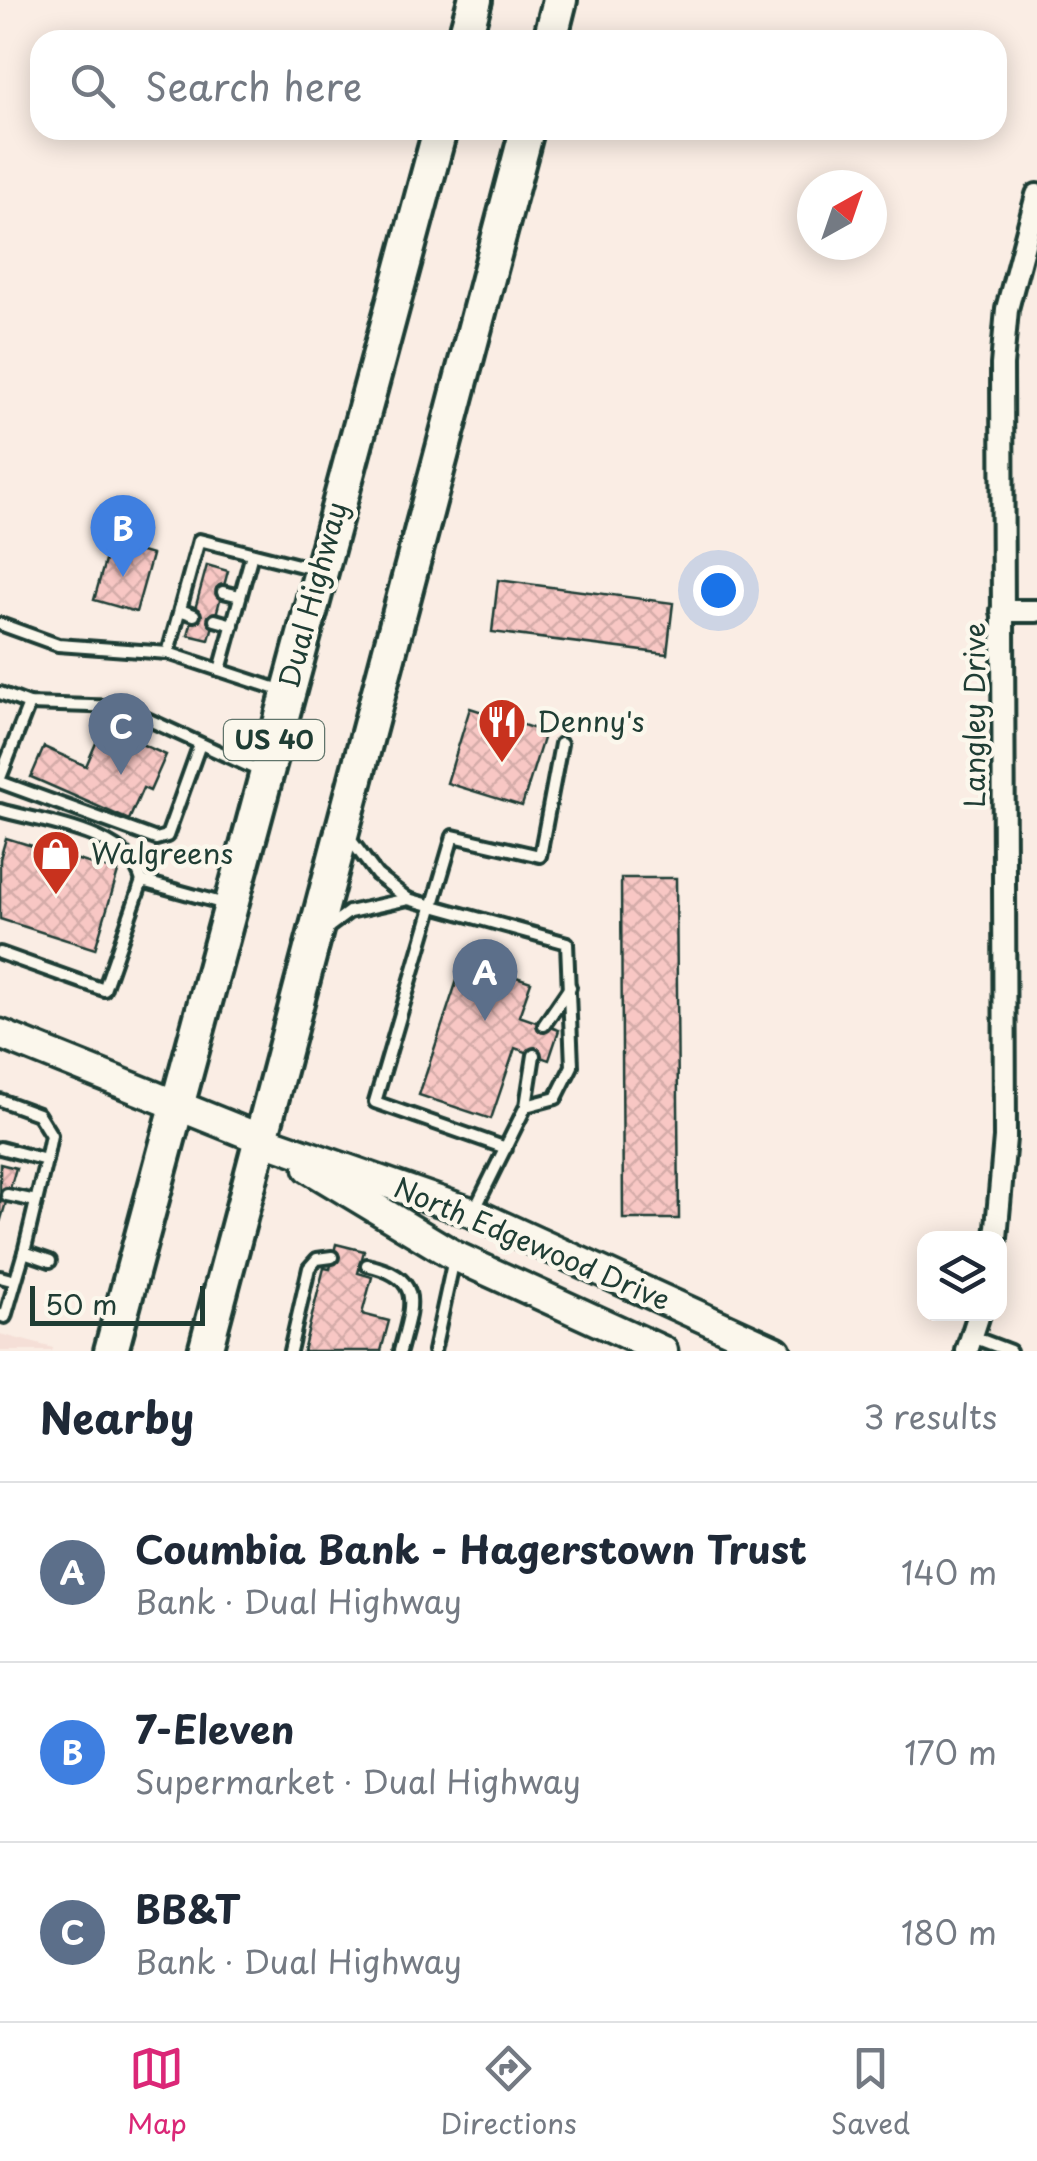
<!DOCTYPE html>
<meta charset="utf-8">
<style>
body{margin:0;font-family:"Playpen Sans",sans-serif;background:#f2f2f3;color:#1f2937}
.controls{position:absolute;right:30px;bottom:30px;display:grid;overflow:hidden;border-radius:20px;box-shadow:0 5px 25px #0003}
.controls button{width:90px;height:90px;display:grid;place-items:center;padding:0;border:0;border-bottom:2px solid #e0e1e3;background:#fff;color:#1f2937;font:50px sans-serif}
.compass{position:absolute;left:797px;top:170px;width:90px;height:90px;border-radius:50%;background:#fff;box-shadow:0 5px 25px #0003;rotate:40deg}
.scale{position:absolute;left:30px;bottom:25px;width:175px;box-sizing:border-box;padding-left:10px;border:5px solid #1f3d34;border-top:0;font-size:28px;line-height:35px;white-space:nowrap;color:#1f3d34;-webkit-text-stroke:8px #fbf7ec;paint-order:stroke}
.you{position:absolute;left:718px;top:590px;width:35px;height:35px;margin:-25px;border:8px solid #fff;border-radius:50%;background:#1a73e8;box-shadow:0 0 0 15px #1a73e833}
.badge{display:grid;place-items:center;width:65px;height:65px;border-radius:50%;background:#db2777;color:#fff;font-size:32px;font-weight:700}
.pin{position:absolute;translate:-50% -82px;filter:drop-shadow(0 2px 5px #0008)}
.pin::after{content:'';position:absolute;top:52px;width:35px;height:30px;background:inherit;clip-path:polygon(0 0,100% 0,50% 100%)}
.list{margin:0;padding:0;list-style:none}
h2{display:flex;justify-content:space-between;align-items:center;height:130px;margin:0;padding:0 40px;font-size:42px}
h2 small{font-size:32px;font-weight:400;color:#747a83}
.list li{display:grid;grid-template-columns:65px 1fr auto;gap:30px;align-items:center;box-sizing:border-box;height:180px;padding:0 40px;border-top:2px solid #e0e1e3}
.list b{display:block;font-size:38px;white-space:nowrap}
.list p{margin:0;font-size:32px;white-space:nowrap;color:#747a83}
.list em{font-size:32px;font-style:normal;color:#747a83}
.icon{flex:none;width:55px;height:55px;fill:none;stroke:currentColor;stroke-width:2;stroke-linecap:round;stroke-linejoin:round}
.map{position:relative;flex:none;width:1037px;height:1351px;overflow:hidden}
.search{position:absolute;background:#fff;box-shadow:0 5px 25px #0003;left:30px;right:30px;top:30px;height:110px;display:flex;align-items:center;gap:25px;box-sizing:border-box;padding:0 35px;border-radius:30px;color:#747a83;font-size:38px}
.sheet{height:670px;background:#fff}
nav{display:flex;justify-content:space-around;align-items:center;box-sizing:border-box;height:140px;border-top:2px solid #e0e1e3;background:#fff;font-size:28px;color:#747a83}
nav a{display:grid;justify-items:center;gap:5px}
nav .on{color:#db2777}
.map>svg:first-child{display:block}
.built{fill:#f5dfd7}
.building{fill:url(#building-cross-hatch);stroke:#1f3d34;stroke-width:2.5}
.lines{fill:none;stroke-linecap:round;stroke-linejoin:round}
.lane-casing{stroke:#1f3d34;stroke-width:18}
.street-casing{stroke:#1f3d34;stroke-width:28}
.secondary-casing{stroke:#1f3d34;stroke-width:35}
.primary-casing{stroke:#1f3d34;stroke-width:40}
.lane{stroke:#fbf7ec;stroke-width:10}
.street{stroke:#fbf7ec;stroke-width:20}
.secondary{stroke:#fbf7ec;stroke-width:28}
.primary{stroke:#fbf7ec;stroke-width:32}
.labels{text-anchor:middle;stroke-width:9;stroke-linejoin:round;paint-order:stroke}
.shield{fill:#fbf7ec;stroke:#61756b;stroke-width:2.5}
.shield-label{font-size:25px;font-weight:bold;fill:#1f3d34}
.street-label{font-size:28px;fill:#1f3d34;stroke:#fbf7ec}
.poi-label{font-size:28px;fill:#1f3d34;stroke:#fbf7ec;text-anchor:start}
</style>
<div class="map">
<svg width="1037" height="1351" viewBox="0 0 1037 1351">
<defs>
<pattern id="building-cross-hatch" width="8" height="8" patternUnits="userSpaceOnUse" patternTransform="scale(2.5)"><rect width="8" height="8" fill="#f8c7c4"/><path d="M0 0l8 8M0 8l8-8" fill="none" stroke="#d4aca9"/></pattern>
</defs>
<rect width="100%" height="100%" fill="#faede4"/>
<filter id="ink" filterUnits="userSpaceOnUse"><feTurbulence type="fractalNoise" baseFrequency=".01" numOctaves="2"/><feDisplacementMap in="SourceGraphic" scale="20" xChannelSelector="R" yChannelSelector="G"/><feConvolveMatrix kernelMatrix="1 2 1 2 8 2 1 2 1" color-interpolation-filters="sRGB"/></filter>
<g filter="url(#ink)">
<!-- built -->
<path class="built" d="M0,1334L53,1348L52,1351H0Z"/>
<!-- building -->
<g class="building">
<path d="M110,543L152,555L136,612L94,600Z"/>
<path d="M207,565L228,571L209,640L188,635Z"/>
<path d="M498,580L673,603L667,654L492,632Z"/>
<path d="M470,708L545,732L522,806L447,783Z"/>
<path d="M103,727L166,755L150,791L143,788L129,820L31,777L44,747L86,766Z"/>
<path d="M6,838L118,872L95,949L0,919V859Z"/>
<path d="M621,878H676L679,1219H623Z"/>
<path d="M464,959L531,982L519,1016L559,1030L549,1060L515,1048L491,1119L419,1095Z"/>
<path d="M0,1164L16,1168L0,1223Z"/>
<path d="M336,1244L364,1251L358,1273L372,1277L362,1314L389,1321L381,1351H303L324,1268L330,1269Z"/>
</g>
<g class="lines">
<!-- lane casing -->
<g class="lane-casing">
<g id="lane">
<path d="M223,592L240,596"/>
<path d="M180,610L194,615"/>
<path d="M215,620L233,625"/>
<path d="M0,624L58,645L168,653"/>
<path d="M220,670L252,554"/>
<path d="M283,691L168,653L199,540L314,569"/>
<path d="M0,693L29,704L121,707L262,772"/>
<path d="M0,778L29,704"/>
<path d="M0,782L156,839L167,836L200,744"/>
<path d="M0,810C44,823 128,831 142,881"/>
<path d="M350,839L377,875L408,899L567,943L572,1066L556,1098L526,1106"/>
<path d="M326,929L349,912L408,899"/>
<path d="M0,953L104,990L142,881L225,904"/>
<path d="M544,1025L570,987"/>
<path d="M0,1100L38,1114L51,1135L46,1160"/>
<path d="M0,1148L46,1160L24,1252L50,1261"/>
<path d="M506,1148L375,1102L453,836L540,856L561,744"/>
<path d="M7,1195L36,1201"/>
<path d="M473,1213L526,1106L534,1055"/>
<path d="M367,1265C425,1278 412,1305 400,1351"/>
<path d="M0,1277L15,1281"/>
<path d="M0,1315L5,1317L24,1252"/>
<path d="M973,1337L1010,1351"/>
<path d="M290,1351L309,1268L317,1259L332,1257"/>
<path d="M434,1351L454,1259"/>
</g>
</g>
<!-- street casing -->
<g class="street-casing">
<g id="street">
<path d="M1002,611H1037"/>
<path d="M996,1238L1005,1138L1002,365L1007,309L1037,195"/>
<path d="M967,1351L979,1314"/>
</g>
</g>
<!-- secondary casing -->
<g class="secondary-casing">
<g id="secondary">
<path d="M0,1034L261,1139L473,1213L776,1351"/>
<path d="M309,1168L455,1256L663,1351"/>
</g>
</g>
<!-- primary casing -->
<g class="primary-casing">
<g id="primary">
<path d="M464,40L475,0"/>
<path d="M550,40L560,0"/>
<path d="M111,1351L440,130"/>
<path d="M205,1351L527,130"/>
</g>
</g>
<!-- lane -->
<use href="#lane" class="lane"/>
<!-- street -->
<use href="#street" class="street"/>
<!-- secondary -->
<use href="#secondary" class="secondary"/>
<!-- primary -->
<use href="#primary" class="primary"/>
</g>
</g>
<!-- icons -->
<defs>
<g id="restaurant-pin" transform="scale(2.5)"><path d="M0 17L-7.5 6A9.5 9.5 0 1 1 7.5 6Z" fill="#c8321e" stroke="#fbf7ec"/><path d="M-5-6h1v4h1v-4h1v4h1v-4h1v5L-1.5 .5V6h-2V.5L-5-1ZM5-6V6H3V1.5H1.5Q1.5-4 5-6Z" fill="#fff"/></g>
<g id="shop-pin" transform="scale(2.5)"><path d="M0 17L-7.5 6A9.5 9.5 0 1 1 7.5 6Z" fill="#c8321e" stroke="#fbf7ec"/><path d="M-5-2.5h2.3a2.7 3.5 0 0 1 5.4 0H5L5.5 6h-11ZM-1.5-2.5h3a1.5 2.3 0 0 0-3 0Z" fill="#fff"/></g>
</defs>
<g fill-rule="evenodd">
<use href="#restaurant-pin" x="502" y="722"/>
<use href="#shop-pin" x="56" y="854"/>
</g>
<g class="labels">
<!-- shield labels -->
<rect class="shield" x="224" y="720" width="100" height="40" rx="8"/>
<g class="shield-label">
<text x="274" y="749">US 40</text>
</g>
<!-- street labels -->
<g class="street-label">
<text transform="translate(313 595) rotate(-75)" y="10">Dual Highway</text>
<text transform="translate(975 715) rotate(-90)" y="10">Langley Drive</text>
<text transform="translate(532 1244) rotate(23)" y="10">North Edgewood Drive</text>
</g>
<!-- poi labels -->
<g class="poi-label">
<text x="537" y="732">Denny's</text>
<text x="91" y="864">Walgreens</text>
</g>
</g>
</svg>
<div class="controls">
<button><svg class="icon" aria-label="layers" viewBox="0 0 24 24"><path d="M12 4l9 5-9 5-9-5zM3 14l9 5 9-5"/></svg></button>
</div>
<svg class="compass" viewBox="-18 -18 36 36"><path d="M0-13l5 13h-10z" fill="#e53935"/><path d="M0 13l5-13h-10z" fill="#747a83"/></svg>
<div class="scale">50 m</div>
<div class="you"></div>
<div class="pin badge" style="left:485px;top:1021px;background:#5c6f8a">A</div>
<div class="pin badge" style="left:123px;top:577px;background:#3f7fe0">B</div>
<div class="pin badge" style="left:121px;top:775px;background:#5c6f8a">C</div>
<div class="search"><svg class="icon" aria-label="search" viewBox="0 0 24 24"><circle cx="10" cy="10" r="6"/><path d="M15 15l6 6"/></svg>Search here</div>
</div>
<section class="sheet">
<h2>Nearby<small>3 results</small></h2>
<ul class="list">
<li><span class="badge" style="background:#5c6f8a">A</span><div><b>Coumbia Bank - Hagerstown Trust</b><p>Bank · Dual Highway</p></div><em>140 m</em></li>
<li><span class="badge" style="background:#3f7fe0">B</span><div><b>7-Eleven</b><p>Supermarket · Dual Highway</p></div><em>170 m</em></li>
<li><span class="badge" style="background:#5c6f8a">C</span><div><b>BB&amp;T</b><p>Bank · Dual Highway</p></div><em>180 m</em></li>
</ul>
</section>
<nav>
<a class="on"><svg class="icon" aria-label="map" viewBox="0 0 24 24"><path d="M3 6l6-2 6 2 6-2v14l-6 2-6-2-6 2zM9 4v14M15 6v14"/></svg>Map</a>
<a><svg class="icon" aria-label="directions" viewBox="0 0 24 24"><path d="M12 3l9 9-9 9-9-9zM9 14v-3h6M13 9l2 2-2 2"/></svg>Directions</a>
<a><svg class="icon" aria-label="saved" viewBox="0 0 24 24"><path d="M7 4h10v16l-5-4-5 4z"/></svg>Saved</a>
</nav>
